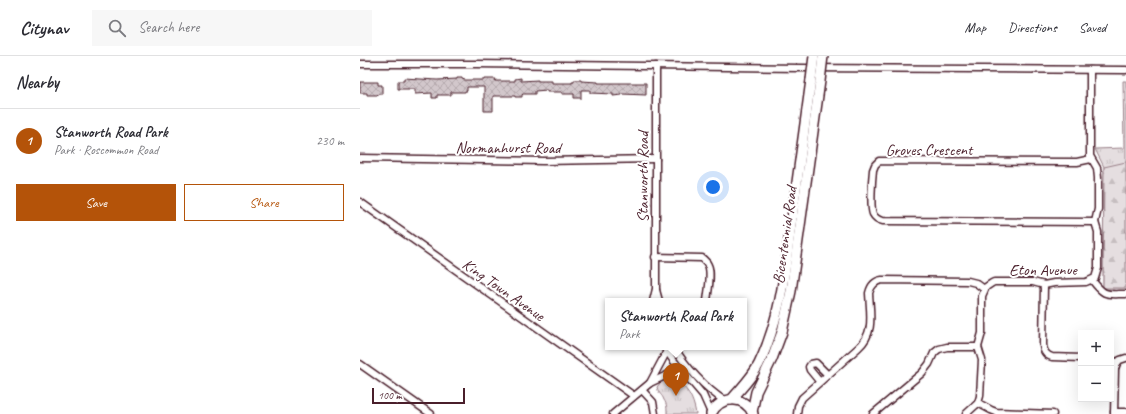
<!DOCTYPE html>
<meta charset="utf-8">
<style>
body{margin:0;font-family:Caveat,sans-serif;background:#f7f7f7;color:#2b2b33}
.controls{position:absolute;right:12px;bottom:12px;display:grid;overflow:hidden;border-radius:0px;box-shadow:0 4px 16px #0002}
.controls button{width:36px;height:36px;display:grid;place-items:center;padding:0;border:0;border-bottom:1px solid #e1e1e2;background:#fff;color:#2b2b33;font:20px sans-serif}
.scale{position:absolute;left:12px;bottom:10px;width:93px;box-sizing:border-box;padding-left:4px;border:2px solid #4a1f2b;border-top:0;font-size:11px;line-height:14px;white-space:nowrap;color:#4a1f2b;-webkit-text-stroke:3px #fff;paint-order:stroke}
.you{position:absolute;left:353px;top:131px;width:14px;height:14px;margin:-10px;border:3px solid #fff;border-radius:50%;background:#1a73e8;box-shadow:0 0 0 6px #1a73e833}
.badge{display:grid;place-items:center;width:26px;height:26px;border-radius:50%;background:#b45309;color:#fff;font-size:13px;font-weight:700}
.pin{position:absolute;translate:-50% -33px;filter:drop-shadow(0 1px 2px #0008)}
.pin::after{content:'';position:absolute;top:21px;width:14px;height:12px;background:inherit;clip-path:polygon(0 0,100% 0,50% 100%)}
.popup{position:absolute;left:245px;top:242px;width:142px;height:52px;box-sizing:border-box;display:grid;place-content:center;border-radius:0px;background:#fff;filter:drop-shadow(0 1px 3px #0005);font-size:13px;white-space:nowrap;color:#7c7c81}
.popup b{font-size:15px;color:#2b2b33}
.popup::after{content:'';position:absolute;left:50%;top:100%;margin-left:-8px;border:8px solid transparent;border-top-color:#fff}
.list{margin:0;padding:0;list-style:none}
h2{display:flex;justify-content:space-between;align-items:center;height:52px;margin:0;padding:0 16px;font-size:17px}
h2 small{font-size:13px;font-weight:400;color:#7c7c81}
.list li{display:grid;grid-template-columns:26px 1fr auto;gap:12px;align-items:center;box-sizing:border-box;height:64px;padding:0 16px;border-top:1px solid #e1e1e2}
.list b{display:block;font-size:15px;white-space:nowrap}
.list p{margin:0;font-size:13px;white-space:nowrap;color:#7c7c81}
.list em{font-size:13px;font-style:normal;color:#7c7c81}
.actions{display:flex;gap:8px;padding:12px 16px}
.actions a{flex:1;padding:9px 0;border:1px solid #b45309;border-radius:0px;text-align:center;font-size:14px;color:#b45309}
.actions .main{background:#b45309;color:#fff}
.icon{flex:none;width:22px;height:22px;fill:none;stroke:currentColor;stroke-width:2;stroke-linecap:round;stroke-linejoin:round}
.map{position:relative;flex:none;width:766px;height:358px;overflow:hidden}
header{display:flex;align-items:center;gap:24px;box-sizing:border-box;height:56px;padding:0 20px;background:#fff;border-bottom:1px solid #e1e1e2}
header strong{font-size:19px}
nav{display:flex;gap:22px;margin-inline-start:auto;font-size:14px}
.search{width:280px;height:36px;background:#f7f7f7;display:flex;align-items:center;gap:10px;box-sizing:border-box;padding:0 14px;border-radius:0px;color:#7c7c81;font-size:15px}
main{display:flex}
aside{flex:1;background:#fff}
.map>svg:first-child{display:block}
.grass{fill:url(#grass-tufts);stroke:#987e86}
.forest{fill:url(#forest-firs);stroke:#987e86}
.building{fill:url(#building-cross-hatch);stroke:#4a1f2b}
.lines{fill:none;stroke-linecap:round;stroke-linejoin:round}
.street-casing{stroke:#4a1f2b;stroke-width:9}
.secondary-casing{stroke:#4a1f2b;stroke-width:12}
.street{stroke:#fff;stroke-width:6}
.secondary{stroke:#fff;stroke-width:9}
.secondary-bridge-casing{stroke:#4a1f2b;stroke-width:12;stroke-linecap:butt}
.secondary-bridge{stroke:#fff;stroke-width:9}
.labels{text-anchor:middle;stroke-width:4;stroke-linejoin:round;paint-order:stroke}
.street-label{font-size:16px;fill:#4a1f2b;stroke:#fff}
</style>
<header>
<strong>Citynav</strong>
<div class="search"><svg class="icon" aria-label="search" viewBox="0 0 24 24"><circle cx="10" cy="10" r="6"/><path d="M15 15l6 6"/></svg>Search here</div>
<nav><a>Map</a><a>Directions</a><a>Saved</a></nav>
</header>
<main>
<aside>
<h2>Nearby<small></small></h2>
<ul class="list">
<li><span class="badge">1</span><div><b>Stanworth Road Park</b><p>Park · Roscommon Road</p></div><em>230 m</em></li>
</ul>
<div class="actions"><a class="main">Save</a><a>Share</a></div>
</aside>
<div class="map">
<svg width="766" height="358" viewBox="0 0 766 358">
<defs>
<pattern id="grass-tufts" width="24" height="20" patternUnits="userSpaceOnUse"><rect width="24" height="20" fill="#e5dee0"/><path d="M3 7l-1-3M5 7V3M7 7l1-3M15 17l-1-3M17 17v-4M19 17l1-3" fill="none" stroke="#c6bec0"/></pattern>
<pattern id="forest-firs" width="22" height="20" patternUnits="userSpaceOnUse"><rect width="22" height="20" fill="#e5dee0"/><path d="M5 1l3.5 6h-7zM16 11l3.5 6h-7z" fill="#c6bec0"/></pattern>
<pattern id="building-cross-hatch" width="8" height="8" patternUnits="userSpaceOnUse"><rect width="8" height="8" fill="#d2c7cb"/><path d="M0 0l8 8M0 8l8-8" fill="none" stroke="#b6aaae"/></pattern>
</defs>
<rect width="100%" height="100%" fill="#fff"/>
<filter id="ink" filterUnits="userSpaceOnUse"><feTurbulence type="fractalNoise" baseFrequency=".025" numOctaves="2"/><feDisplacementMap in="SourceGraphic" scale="8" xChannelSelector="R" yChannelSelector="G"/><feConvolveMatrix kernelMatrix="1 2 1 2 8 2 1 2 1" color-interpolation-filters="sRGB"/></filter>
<g filter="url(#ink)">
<!-- grass -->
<g class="grass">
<path d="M763,25H766V232H743L744,111L735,93L764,92Z"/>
<path d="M313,323C328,332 333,341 336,358H307C307,353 307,348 304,344C302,338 299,339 297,331L301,326Z"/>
</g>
<!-- forest -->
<path class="forest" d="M766,106V232H743L744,111Z"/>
<!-- building -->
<g class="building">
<path d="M44,22L77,24L97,23V22H102V23L105,24H124V23H136L135,25H155V23L161,22V25L178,24V25H192V27H212V26H214V24H221V25L238,26V27H286V39L262,38V39L253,40V38L230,37V34H221V42H214V38H202V36H187V34L175,35V38H163L162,39V41H155V40H133V55H124V31H107V35H105V36H91V39H77V42H72V37L55,38V33H38V25H44Z"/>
<path d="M0,26H18V29H22V38H18L17,39H7V37H0Z"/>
</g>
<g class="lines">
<!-- street casing -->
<g class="street-casing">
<g id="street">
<path d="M0,8H117L441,12L766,14"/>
<path d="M0,102L183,105L296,103"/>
<path d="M731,103L717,106L519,105L515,109L513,114C512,123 510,151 513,158C515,162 518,164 523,165L735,166"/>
<path d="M0,146L274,340"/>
<path d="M295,201L342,202C344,204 347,206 348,209C352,217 348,236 347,245"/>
<path d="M732,224C745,241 746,238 766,238"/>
<path d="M684,229L683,288C683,294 685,299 692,301L721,302"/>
<path d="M296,234L299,245"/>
<path d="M293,245L296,233V10"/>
<path d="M304,291L313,304L343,339L351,357"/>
<path d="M314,291C325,310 346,333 365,345"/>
<path d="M751,303L757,307L760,304L766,302"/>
<path d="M0,308L71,358"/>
<path d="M459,325L450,314L449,311L451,308L456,307L467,318"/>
<path d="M290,327L307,295"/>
<path d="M282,334L293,346L295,358"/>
<path d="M618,347L631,354L636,356L693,358"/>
<path d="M754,356H766"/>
<path d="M253,358L290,327L307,319L327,320"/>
<path d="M437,358L438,350L442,342L498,292C515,277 510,258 509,237C511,229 515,225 522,224L608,225L616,227L624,233"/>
<path d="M513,358L562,317L569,308L574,297L579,293L587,291H618"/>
<path d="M606,358L618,347L620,340L622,304L618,291L622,277V240L626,231L632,227L634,226H673L684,229L694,227L726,226L735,222L738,212V176L735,166L738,153V122L737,112L730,100V14"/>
<path d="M754,358L755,313L757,307"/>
</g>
</g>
<!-- secondary casing -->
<g class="secondary-casing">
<g id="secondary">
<path d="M371,344C381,332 392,322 399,308C420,264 425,217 431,169C438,121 444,73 451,24"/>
<path d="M392,356L396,336L412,303L422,276L431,235L460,25"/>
<path d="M351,358C360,340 384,338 393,358"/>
</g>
</g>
<!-- street -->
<use href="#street" class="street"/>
<!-- secondary -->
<use href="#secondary" class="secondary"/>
<!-- secondary-bridge casing -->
<g class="secondary-bridge-casing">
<g id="secondary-bridge">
<path d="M451,24L454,0"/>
<path d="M460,25L463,0"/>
</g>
</g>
<!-- secondary-bridge -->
<use href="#secondary-bridge" class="secondary-bridge"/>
</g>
</g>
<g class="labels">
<!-- street labels -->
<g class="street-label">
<text x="148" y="97">Normanhurst Road</text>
<text x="569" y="99">Groves Crescent</text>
<text transform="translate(282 121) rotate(-90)" y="6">Stanworth Road</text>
<text transform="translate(424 179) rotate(-82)" y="6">Bicentennial Road</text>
<text x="683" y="219">Eton Avenue</text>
<text transform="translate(144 233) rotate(35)" y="6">King Town Avenue</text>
</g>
</g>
</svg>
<div class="controls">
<button>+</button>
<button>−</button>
</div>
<div class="scale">100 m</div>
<div class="you"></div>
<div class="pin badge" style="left:316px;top:340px">1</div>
<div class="popup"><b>Stanworth Road Park</b>Park</div>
</div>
</main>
